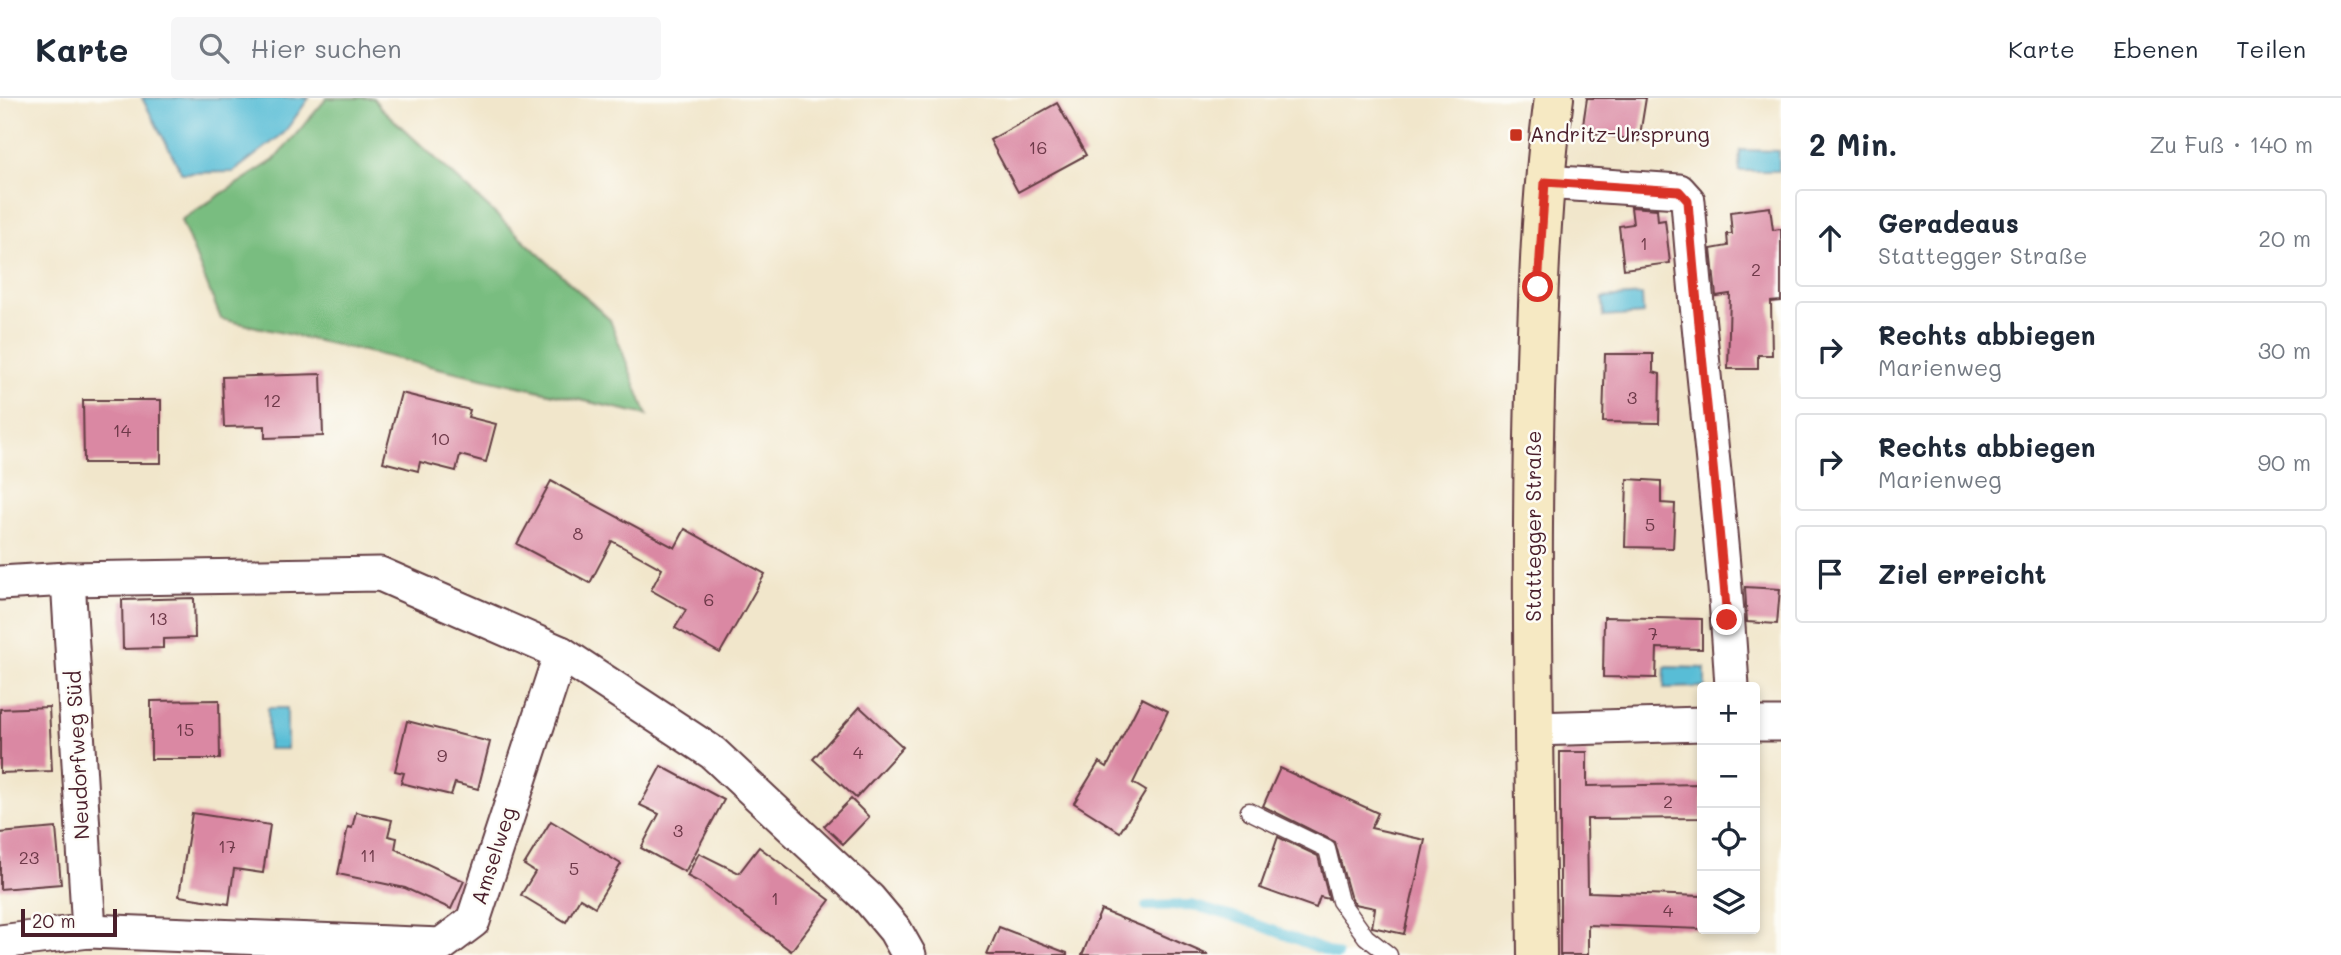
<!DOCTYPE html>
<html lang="de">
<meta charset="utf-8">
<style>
body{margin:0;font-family:Mali,sans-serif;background:#f6f6f7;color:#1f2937}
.controls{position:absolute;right:21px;bottom:21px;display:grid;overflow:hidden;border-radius:7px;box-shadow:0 4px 10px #0003}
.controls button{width:63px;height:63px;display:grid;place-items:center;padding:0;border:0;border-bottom:2px solid #e0e1e3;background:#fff;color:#1f2937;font:35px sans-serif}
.scale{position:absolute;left:21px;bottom:18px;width:96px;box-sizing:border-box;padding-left:7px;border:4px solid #4a1f2b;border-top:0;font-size:19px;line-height:24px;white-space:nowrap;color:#4a1f2b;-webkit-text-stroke:5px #fdfcf7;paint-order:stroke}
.stop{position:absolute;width:21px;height:21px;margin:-16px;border:5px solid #d93025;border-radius:50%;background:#fff}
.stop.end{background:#d93025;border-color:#fff;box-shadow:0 2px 7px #0008}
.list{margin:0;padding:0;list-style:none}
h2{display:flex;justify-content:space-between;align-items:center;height:91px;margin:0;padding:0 28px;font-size:30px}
h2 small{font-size:23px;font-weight:400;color:#747a83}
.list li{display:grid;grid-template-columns:46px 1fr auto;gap:21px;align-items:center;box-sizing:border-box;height:98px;margin:0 14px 14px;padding:0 14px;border:2px solid #e0e1e3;border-radius:7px}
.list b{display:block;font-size:26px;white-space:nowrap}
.list p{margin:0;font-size:23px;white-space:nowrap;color:#747a83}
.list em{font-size:23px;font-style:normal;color:#747a83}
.icon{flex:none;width:38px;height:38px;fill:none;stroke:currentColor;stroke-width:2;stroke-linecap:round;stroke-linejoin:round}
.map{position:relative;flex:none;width:1781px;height:857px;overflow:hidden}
header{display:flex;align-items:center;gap:42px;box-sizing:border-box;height:98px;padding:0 35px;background:#fff;border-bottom:2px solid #e0e1e3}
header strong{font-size:33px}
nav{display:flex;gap:38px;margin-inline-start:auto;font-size:24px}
.search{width:490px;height:63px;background:#f6f6f7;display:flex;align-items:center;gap:18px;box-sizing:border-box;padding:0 24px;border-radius:7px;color:#747a83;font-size:26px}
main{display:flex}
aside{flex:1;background:#fff}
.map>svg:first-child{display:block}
.forest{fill:#79bd80;stroke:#626e56;stroke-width:2}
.water{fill:#58bdd6;stroke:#516e80;stroke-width:2}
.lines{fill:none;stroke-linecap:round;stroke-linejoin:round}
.stream{stroke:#58bdd6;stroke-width:10}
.building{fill:#da88a3}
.service-casing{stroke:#633d43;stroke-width:19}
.minor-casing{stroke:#633d43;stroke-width:37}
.secondary-casing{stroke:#633d43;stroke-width:42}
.service{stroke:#fff;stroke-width:16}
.minor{stroke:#fff;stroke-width:33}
.secondary{stroke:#f6e9c3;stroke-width:38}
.route{stroke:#d93025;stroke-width:9}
.poi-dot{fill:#c8321e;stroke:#fdfcf7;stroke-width:2.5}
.labels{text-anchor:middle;stroke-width:5;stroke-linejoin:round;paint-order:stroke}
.number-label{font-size:18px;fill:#6e3949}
.poi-label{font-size:21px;fill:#4a1f2b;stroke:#fdfcf7;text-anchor:start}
.street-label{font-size:21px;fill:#4a1f2b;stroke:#fdfcf7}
</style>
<header>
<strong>Karte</strong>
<div class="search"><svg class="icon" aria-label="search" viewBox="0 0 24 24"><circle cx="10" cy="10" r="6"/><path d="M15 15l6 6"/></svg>Hier suchen</div>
<nav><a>Karte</a><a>Ebenen</a><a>Teilen</a></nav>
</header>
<main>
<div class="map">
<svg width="1781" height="857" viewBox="0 0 1781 857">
<rect width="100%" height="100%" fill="#fdfcf7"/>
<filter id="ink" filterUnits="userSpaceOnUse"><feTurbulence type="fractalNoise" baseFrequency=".0143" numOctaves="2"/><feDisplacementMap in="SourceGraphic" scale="14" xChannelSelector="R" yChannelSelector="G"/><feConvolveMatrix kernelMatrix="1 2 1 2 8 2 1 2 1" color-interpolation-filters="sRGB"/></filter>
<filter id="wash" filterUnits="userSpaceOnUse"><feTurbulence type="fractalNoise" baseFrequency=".00686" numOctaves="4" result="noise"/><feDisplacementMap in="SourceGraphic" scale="28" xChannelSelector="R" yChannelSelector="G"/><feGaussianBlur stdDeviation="1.57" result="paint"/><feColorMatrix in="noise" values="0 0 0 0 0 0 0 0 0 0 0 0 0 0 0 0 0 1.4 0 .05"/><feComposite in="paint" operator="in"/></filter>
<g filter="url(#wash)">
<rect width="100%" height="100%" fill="#f1e6cb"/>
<!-- forest -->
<path class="forest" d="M327,0H373L381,10L610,222L647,317L221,221L181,122L274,62Z"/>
<!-- water -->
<g class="water">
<path d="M142,0H309L284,35L233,74L182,75Z"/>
<path d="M1740,52L1779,53V73H1739Z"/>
<path d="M1642,197L1643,216L1604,219L1603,200Z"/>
<path d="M1665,569L1705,570V589L1664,590Z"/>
<rect x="268" y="610" width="19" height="41"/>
</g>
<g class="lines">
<!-- stream -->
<path class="stream" d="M1146,808L1192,807L1251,824L1337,857"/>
</g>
<g id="blocks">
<!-- building -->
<g class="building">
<path d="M1587,0H1646L1639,43L1582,33Z"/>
<path d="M1057,5L1086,57L1018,94L990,42Z"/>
<path d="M1631,109L1657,111L1658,123L1665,122L1670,165L1624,171L1619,128L1633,126Z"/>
<path d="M1770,109L1773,132L1781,131V203L1771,204L1772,257H1758V271H1728L1730,196L1716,198L1711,151L1728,148L1727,136H1732L1730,114Z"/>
<path d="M1605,256H1653V274L1660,276L1659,325L1603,324Z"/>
<path d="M321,276L323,338L265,340V328L224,329L222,279Z"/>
<path d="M401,295L470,312L468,319L496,326L486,364L460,357L456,373L420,364L418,373L383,364Z"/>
<path d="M83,302H161V365H84Z"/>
<path d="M1627,381L1661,383V405L1675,406L1673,450L1625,449Z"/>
<path d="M551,383L675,450L685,431L765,476L720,555L675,530L686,512L651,492L662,471L612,443L590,485L517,446Z"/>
<path d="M1745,489L1780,491L1777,526L1747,524Z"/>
<path d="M194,500L195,540L163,541V550L123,551L122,502Z"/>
<path d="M1604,519L1702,521V551L1657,550L1656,580L1603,579Z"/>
<path d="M1142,600L1168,613L1133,685L1146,693L1120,734L1074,705L1099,664L1107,669Z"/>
<path d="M219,602L220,661H151V603Z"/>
<path d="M49,609L52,673L0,675V611Z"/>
<path d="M860,609L903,649L856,700L813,661Z"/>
<path d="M407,623L490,644L478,691L455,685L451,697L401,685L404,675L395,673Z"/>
<path d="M1560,654H1587V688L1702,686V720L1587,721L1588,794L1702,798V831L1588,827V857H1560Z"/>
<path d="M661,668L724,702L685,774L641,750L659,716L640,707Z"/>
<path d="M1280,670L1378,715L1371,730L1425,742L1404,836L1372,829L1375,810L1355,806L1350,798L1335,744L1263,708Z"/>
<path d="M851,701L869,719L843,746L824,728Z"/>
<path d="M356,714L392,722L388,738L397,740L395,751L464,783L451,811L405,790L338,776L348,729L352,730Z"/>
<path d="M192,715L270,727L263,775L234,771L229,806L179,798Z"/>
<path d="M551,723L621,766L595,809L580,800L566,824L521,797L535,774L524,767Z"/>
<path d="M56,730L61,786L0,791V735Z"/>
<path d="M1278,739L1318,758L1329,801L1320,799L1316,810L1260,790Z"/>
<path d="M759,749L830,802L791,853L701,785L687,778L699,755L739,775Z"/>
<path d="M1101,812L1146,830L1208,857H1082Z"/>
<path d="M999,829L1067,855V857H987Z"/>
</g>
</g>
</g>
<g filter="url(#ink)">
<use href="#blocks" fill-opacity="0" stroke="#633d43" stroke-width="2"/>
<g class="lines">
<!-- service casing -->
<g class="service-casing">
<path id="service" d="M1249,713L1327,751L1340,803L1366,839L1389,857"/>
</g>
<!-- minor casing -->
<g class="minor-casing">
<g id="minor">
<path d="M1544,84L1679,93L1688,103C1700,265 1723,427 1732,589"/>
<path d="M68,481L89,833"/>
<path d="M0,485L68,481L380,476L561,555L713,655L869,801L895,832L909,857"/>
<path d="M1755,626H1781"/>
<path d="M1534,631L1702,626"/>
<path d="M0,844L89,833L441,847L473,823L561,555"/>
</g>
</g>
<!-- secondary casing -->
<g class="secondary-casing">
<path id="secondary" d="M1537,857C1535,670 1530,483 1535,296C1538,197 1541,98 1554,0"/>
</g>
<!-- service -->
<use href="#service" class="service"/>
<!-- minor -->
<use href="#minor" class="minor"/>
<!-- secondary -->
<use href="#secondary" class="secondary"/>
</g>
</g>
<g class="lines" filter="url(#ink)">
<!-- route -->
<path class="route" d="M1538,189L1545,84L1679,93L1688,103C1699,243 1716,382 1727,522"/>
</g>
<!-- markers -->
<rect class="poi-dot" x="1509" y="30" width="14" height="14" rx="3.5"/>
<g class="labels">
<!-- number labels -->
<g class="number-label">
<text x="1038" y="56">16</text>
<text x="1644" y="152">1</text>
<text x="1756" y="178">2</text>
<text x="1632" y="306">3</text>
<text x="272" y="309">12</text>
<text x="122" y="339">14</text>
<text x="440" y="347">10</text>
<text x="1650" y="433">5</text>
<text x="578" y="442">8</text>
<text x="709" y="508">6</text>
<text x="158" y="527">13</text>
<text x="1653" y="542">7</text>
<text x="185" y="638">15</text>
<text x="858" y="661">4</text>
<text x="442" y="664">9</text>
<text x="1668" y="710">2</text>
<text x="678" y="739">3</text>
<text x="227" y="755">17</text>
<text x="368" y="764">11</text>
<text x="29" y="766">23</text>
<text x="574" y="777">5</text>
<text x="775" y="807">1</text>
<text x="1668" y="819">4</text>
</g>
<!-- poi labels -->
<g class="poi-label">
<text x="1530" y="44">Andritz-Ursprung</text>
</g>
<!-- street labels -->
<g class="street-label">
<text transform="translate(1534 428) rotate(-90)" y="7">Stattegger Straße</text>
<text transform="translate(78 657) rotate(-93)" y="7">Neudorfweg Süd</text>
<text transform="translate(494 758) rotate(-72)" y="7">Amselweg</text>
</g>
</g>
</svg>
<div class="controls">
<button>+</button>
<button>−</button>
<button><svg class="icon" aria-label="locate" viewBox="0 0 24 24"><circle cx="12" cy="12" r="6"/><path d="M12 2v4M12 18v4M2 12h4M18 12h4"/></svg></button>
<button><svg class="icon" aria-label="layers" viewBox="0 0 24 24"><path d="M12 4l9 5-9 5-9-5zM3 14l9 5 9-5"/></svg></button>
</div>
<div class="scale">20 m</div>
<div class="stop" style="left:1538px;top:189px"></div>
<div class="stop end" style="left:1727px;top:522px"></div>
</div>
<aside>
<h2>2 Min.<small>Zu Fuß · 140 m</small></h2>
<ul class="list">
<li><svg class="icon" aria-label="ahead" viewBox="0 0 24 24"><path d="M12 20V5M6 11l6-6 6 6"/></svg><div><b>Geradeaus</b><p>Stattegger Straße</p></div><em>20 m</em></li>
<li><svg class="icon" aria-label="right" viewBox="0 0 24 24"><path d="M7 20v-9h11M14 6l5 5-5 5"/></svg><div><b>Rechts abbiegen</b><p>Marienweg</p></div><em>30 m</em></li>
<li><svg class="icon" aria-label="right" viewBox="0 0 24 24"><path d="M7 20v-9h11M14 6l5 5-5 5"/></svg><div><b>Rechts abbiegen</b><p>Marienweg</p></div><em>90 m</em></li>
<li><svg class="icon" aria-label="arrive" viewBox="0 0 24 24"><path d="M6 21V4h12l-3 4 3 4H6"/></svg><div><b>Ziel erreicht</b></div></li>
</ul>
</aside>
</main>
